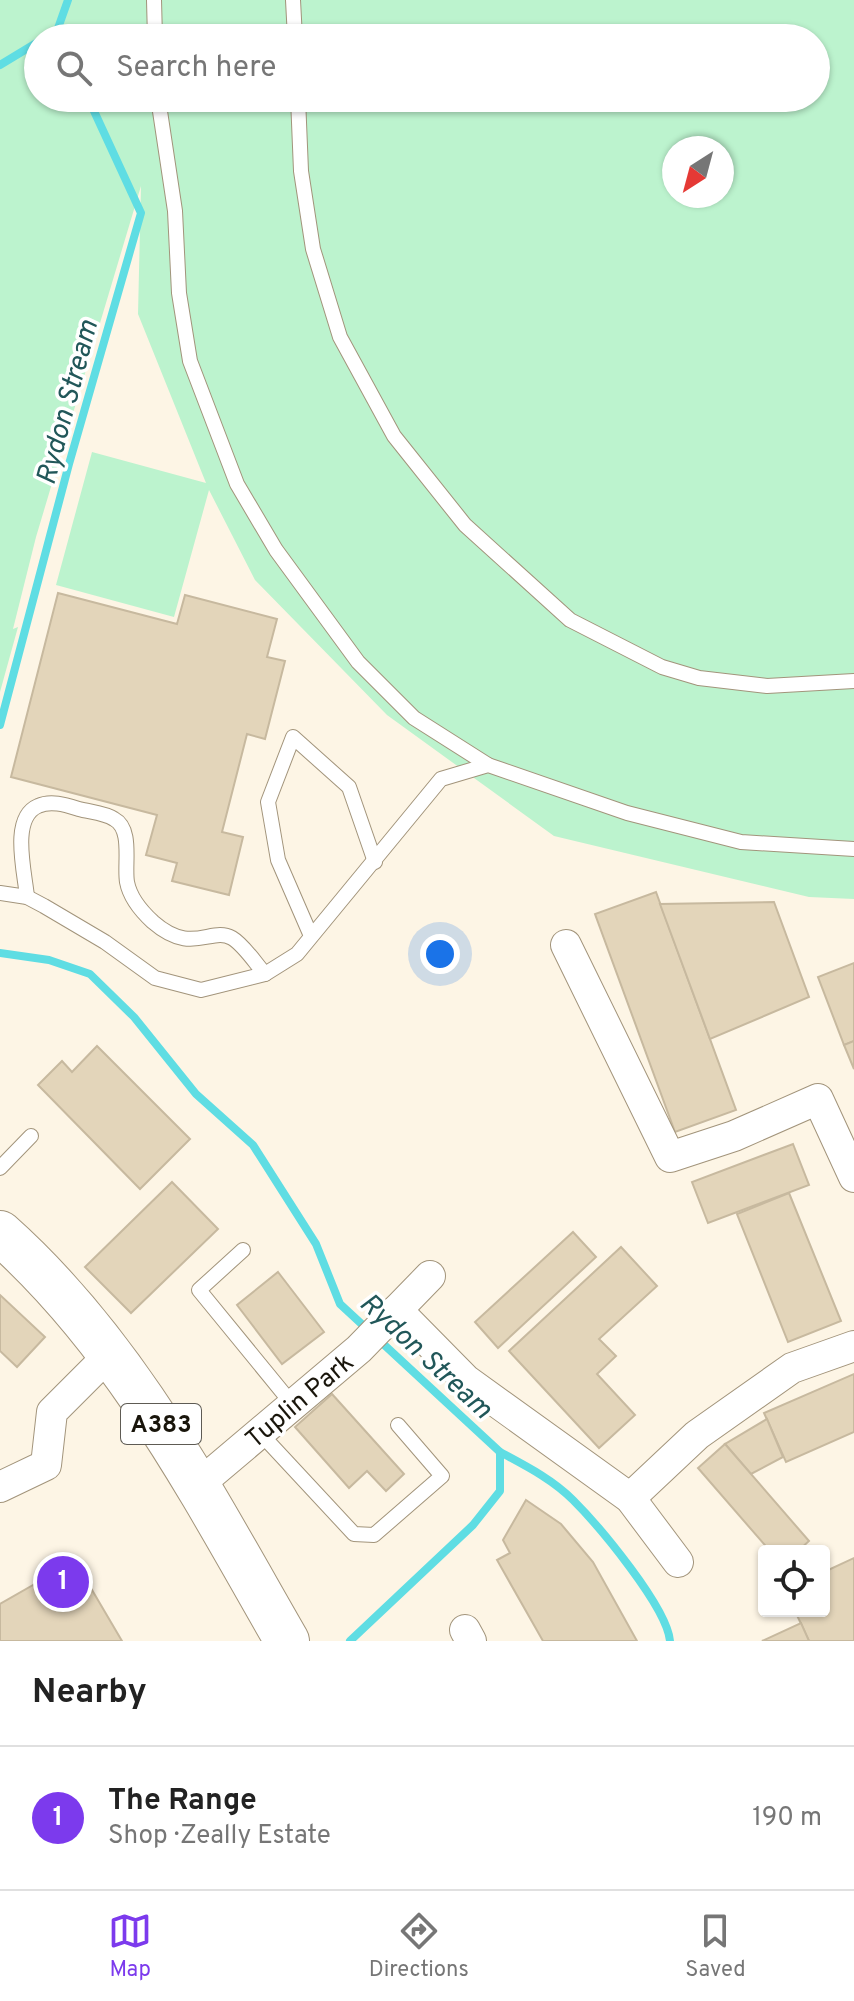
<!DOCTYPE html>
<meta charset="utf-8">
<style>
body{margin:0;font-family:Overpass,sans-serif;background:#f2f2f2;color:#222}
.controls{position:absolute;right:24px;bottom:24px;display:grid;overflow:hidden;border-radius:8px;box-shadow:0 2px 6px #0004}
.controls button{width:72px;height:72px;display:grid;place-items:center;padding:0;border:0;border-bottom:2px solid #e0e0e0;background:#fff;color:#222;font:40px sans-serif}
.compass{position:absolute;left:662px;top:136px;width:72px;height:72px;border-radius:50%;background:#fff;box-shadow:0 2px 6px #0004;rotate:216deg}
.you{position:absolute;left:440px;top:954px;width:28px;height:28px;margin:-20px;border:6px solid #fff;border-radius:50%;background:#1a73e8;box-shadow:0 0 0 12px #1a73e833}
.badge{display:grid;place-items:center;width:52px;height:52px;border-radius:50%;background:#7c3aed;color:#fff;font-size:26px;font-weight:700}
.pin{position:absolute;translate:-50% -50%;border:4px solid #fff;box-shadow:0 2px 8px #0006}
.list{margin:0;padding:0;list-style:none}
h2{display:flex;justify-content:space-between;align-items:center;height:104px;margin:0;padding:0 32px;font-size:34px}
h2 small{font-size:26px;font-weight:400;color:#767676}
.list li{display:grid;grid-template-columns:52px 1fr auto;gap:24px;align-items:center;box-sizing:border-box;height:144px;padding:0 32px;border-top:2px solid #e0e0e0}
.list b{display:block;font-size:30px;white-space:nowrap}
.list p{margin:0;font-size:26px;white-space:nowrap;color:#767676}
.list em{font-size:26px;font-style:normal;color:#767676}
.icon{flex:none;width:44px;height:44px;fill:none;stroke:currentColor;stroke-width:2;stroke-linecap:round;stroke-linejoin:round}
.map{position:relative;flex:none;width:854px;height:1641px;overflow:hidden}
.search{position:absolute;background:#fff;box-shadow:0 2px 6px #0004;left:24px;right:24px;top:24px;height:88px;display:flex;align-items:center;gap:20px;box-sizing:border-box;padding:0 28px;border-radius:44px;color:#767676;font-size:30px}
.sheet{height:248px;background:#fff}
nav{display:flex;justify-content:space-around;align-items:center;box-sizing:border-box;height:112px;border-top:2px solid #e0e0e0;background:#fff;font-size:22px;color:#767676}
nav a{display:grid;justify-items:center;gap:4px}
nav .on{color:#7c3aed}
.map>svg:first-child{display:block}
.green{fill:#bcf3ce;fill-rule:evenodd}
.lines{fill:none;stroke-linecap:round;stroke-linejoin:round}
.stream{stroke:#5fdde3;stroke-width:8}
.building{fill:#e3d5ba;stroke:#c7b99f;stroke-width:2}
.service-casing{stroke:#a2947b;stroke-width:16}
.minor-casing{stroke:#a2947b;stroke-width:32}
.primary-casing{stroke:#a2947b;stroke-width:46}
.service{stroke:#fff;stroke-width:14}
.minor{stroke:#fff;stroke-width:30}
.primary{stroke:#fff;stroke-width:44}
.labels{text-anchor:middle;stroke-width:7;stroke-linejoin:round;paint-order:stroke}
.shield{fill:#fff;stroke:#5e5b54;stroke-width:2}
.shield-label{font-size:24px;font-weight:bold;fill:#19150b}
.street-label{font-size:26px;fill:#19150b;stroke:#fff}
.water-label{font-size:28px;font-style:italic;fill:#215759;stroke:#fff}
</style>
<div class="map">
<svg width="854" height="1641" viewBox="0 0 854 1641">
<rect width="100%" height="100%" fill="#fdf5e5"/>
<!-- green -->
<path class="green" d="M0,0H854V899L809,897L554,836L387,715L255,580L209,490L174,617L56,585L92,452L206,483L138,314L141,186L36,537L13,629L18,627L0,692ZM38,38H816V98H38ZM674,148H722V196H674Z"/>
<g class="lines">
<!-- stream -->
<g class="stream">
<path d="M44,38L57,31"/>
<path d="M61,38L57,31L68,0"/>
<path d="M0,65L38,42"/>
<path d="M0,725L69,464L141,213L88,98"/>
<path d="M0,953L49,960L90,974L134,1017L196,1094L253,1145L316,1244L340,1304L500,1452V1491L473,1525L350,1641"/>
<path d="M500,1452C526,1466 552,1479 573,1500C599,1526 667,1607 670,1641"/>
</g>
</g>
<!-- building -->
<g class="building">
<path d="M58,593L177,624L185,595L277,619L267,657L285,661L265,739L247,734L222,832L243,837L229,895L172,881L177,863L146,855L157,815L11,777Z"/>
<path d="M656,892L736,1110L675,1132L595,914Z"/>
<path d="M774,902L809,997L710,1039L660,904Z"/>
<path d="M854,963V1041L844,1045L818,977Z"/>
<path d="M854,1041V1069L844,1045Z"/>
<path d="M97,1046L190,1139L140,1189L38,1085L62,1061L72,1072Z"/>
<path d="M793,1144L809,1185L708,1223L692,1182Z"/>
<path d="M172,1182L218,1229L131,1313L85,1267Z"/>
<path d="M789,1193L841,1321L788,1342L737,1214Z"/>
<path d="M573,1232L596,1257L498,1348L475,1322Z"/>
<path d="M621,1247L657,1286L599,1339L616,1356L597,1374L635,1415L599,1448L509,1351Z"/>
<path d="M278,1272L324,1332L282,1364L237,1305Z"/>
<path d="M0,1295L45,1337L17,1367L0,1351Z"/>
<path d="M854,1374V1432L786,1462L764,1413Z"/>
<path d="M332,1394L404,1474L386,1491L367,1471L349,1488L295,1427Z"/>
<path d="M767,1419L783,1457L751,1474L725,1444Z"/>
<path d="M725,1444L809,1541L798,1551H770L698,1468Z"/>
<path d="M526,1500L561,1524L593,1562L637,1641H543L497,1560L510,1553L503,1540Z"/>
<path d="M854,1558V1641H809L795,1611H824V1572Z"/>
<path d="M75,1561L122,1641H0V1604Z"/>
<path d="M801,1623L809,1641H762Z"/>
</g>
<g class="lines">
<!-- service casing -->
<g class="service-casing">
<g id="service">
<path d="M154,0L155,38"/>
<path d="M293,0L295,38"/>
<path d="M158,98L175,211L179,293L190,361L237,484L276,550L358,662L414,718L488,765"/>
<path d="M298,98L301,171L313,249L340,337L394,436L465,525L570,620L662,667L699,678L767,686L854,681"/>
<path d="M0,893L27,897L44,906L105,942L155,978L201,990L265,974L297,954L441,779L488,765L627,813L741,842L854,849"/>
<path d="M27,897C25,873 10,818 38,806C51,800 66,805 79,809C90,812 105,813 114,819C133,829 124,864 127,882C130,898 141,911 153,922C192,956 211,926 232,938C244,945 256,964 265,974"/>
<path d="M311,936L278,860L268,802L293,737L349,787L375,862"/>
<path d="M0,1168L31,1136"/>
<path d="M243,1250L199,1290L293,1405"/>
<path d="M261,1434L354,1534L374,1535L442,1476L398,1425"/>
</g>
</g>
<!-- minor casing -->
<g class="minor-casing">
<g id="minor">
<path d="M566,945L670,1157L734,1136L818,1099L854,1177"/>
<path d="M397,1310L466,1380L630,1498L678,1562"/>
<path d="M198,1485L359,1349L430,1276"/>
<path d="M0,1487L46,1465L52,1412L110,1354"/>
<path d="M630,1498L697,1435L792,1368L854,1346"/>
<path d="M465,1630L471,1641"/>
</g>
</g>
<!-- primary casing -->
<g class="primary-casing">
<path id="primary" d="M0,1233C126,1345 204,1497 287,1641"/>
</g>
<!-- service -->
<use href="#service" class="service"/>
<!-- minor -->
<use href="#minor" class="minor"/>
<!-- primary -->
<use href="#primary" class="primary"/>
</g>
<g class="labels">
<!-- shield labels -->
<rect class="shield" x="121" y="1404" width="80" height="40" rx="6"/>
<g class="shield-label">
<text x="161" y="1432">A383</text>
</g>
<!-- street labels -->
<g class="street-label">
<text transform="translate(299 1400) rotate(-40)" y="9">Tuplin Park</text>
</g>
<!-- water labels -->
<g class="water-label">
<text transform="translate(66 402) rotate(-75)" y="10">Rydon Stream</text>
<text transform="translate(427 1355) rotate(43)" y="10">Rydon Stream</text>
</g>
</g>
</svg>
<div class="controls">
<button><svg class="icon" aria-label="locate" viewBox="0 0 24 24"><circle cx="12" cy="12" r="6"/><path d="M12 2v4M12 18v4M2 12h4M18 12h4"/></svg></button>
</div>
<svg class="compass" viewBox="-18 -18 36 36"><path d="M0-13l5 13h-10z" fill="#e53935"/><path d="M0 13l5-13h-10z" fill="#767676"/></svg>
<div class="you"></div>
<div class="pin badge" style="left:63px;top:1582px">1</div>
<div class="search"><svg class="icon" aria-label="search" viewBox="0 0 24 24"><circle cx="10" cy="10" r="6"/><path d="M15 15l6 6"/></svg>Search here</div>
</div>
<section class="sheet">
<h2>Nearby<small></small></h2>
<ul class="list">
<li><span class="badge">1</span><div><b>The Range</b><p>Shop · Zeally Estate</p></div><em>190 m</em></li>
</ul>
</section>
<nav>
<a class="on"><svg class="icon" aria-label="map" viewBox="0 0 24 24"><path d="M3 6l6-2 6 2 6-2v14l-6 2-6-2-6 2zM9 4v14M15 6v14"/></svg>Map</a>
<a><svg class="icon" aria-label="directions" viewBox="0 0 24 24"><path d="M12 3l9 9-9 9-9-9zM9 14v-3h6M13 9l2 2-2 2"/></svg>Directions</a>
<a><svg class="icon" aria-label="saved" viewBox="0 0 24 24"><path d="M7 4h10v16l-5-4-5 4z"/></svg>Saved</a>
</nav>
